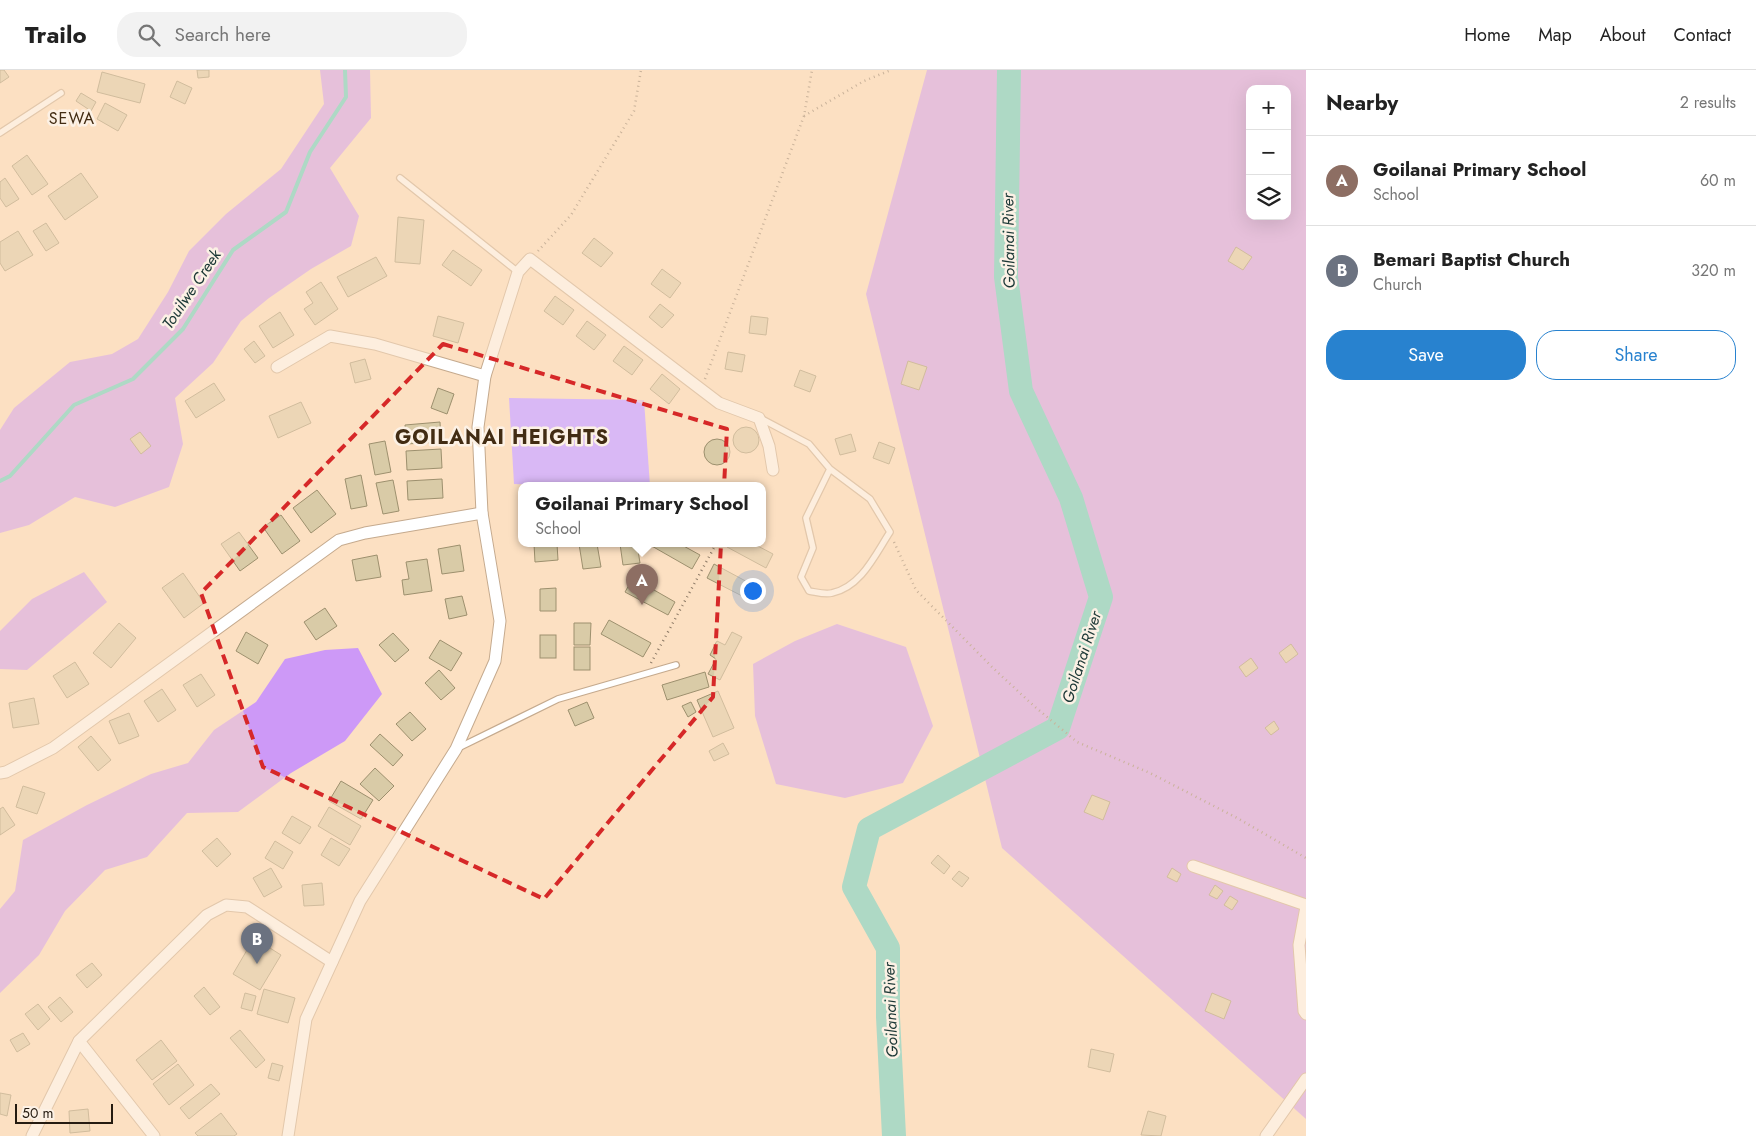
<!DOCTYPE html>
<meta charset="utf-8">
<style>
body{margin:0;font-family:Jost,sans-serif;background:#f2f2f2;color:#222}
.controls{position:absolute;right:15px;top:15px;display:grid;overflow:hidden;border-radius:10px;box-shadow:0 5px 20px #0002}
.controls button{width:45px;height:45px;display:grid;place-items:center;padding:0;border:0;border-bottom:1px solid #e0e0e0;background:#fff;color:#222;font:25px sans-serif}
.scale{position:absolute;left:15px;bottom:12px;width:98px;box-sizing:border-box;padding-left:5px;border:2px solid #251b10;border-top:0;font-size:14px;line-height:18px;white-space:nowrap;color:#251b10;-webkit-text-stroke:4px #fcf1e5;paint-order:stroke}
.you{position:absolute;left:752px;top:520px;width:18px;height:18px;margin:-12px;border:4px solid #fff;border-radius:50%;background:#1a73e8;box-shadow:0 0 0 8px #1a73e833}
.badge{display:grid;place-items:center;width:32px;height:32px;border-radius:50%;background:#2882cf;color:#fff;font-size:16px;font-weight:700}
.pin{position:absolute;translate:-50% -41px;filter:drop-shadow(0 1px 2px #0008)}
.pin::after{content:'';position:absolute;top:26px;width:18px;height:15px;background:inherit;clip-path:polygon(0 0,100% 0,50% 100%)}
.popup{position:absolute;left:518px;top:412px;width:248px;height:65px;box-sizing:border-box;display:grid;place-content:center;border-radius:10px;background:#fff;filter:drop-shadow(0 1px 4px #0005);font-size:16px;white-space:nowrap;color:#767676}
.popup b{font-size:19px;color:#222}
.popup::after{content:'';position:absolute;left:50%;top:100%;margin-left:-10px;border:10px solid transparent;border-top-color:#fff}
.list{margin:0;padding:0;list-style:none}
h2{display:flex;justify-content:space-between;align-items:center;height:65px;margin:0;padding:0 20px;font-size:21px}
h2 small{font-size:16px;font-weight:400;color:#767676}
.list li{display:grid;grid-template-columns:32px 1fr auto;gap:15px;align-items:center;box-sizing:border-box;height:90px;padding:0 20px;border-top:1px solid #e0e0e0}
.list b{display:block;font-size:19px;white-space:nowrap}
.list p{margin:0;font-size:16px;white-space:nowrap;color:#767676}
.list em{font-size:16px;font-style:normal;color:#767676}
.actions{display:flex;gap:10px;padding:15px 20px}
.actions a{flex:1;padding:11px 0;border:1px solid #2882cf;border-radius:20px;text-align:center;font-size:18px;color:#2882cf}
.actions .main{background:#2882cf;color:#fff}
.icon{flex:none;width:28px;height:28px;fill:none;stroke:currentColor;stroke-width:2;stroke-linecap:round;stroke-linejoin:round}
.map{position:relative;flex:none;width:1306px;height:1066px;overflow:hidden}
header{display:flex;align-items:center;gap:30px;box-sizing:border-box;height:70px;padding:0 25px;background:#fff;border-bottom:1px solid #e0e0e0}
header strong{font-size:24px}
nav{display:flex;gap:28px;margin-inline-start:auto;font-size:18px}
.search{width:350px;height:45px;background:#f2f2f2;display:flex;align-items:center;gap:12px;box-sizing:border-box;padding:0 18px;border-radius:20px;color:#767676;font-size:19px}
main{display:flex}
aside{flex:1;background:#fff}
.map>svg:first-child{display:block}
.green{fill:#d9b8f5}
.forest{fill:#cd99f7;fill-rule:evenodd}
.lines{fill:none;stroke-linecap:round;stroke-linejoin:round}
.stream{stroke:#50d0c8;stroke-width:4}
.river{stroke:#50d0c8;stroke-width:24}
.building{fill:#d9cba7;stroke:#9d906e}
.lane-casing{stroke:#c5aa8e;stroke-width:8}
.street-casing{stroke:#c5aa8e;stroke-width:13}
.path{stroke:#8e7b67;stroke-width:2.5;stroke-dasharray:1 4;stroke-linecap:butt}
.lane{stroke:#fff;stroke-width:5.5}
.street{stroke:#fff;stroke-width:11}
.marked{fill:none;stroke:#d62828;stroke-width:4;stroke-dasharray:10 6;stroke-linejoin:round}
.labels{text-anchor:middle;stroke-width:5;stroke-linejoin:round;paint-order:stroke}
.neighbourhood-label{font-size:16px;letter-spacing:1px;fill:#422c13;stroke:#fcf1e5}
.water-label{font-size:16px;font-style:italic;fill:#1c3836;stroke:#fcf1e5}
.district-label{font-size:20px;font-weight:bold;letter-spacing:1px;fill:#422c13;stroke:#fcf1e5}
</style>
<header>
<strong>Trailo</strong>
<div class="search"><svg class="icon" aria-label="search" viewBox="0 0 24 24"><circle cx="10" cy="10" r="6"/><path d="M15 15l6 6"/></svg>Search here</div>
<nav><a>Home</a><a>Map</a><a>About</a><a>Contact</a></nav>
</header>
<main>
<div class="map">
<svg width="1306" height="1066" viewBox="0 0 1306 1066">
<rect width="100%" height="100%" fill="#fce0c2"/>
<!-- green -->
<path class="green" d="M509,328L644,330L650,416H558L514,414Z"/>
<!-- forest -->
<g class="forest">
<path d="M320,0H370L371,48L330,98L359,146L351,176L311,199L269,228L241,251L213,293L175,328L183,374L169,417L115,437L75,427L29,455L0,463V360L14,338L70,292L112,284L138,269L168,222L189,181L226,144L281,99L324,34Z"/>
<path d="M927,0H1306V1049L1002,778L866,224ZM1250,19H1287V146H1250Z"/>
<path d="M84,502L107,532L27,600L0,599V561L32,529Z"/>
<path d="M837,554L906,577L933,656L903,713L845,728L776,714L755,646L753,594L795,571Z"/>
<path d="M358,578L382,624L345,671L291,703L238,742L187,743L147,787L105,800L65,841L39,885L0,923V839L15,821L23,770L87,735L151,704L188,693L214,660L256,632L285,589L325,580Z"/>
</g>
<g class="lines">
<!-- stream -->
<path class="stream" d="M0,411L10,406L74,335L133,309L183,259L233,180L286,142L310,82L346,27L345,0"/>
<!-- river -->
<path class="river" d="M894,1066L888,947V878L854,817L869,759L1058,658L1101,527L1071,428L1021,321L1006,207L1009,0"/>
</g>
<!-- building -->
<g class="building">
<path d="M0,0H4L9,7L0,13Z"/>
<path d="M197,0H209V7L198,8Z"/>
<path d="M102,2L145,14L140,33L97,22Z"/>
<path d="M177,11L192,18L185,34L170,27Z"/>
<path d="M81,23L96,32L91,41L76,31Z"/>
<path d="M105,33L127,45L118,61L97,49Z"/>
<path d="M27,85L48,114L32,125L12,96Z"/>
<path d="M81,103L98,127L65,150L48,126Z"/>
<path d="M5,108L19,129L6,137L0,128V112Z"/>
<path d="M398,147L424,150L420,194L395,192Z"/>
<path d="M46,153L59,173L46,181L33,161Z"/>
<path d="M18,161L33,185L5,201L0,193V172Z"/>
<path d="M594,168L613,183L601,197L582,183Z"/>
<path d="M1236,177L1252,187L1243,200L1228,191Z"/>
<path d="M453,180L482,200L471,216L442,195Z"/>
<path d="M376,187L387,206L348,227L337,207Z"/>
<path d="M662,199L681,213L670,228L651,214Z"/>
<path d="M321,212L338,239L315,255L304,239L313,233L306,222Z"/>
<path d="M555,226L574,240L563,255L544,241Z"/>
<path d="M660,234L674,245L662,258L649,247Z"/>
<path d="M280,242L294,265L273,278L259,256Z"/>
<path d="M438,246L464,253L458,273L433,266Z"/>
<path d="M751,246L768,248L766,265L749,263Z"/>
<path d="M587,251L606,265L594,280L576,266Z"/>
<path d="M254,271L265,286L255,293L244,279Z"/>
<path d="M624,276L643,290L632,305L613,291Z"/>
<path d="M728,282L745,285L742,302L725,299Z"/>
<path d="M365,289L371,309L355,313L350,293Z"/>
<path d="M908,291L927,297L919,320L901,314Z"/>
<path d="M800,300L816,306L810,322L794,316Z"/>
<path d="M662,304L680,319L669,334L650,319Z"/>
<path d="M214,313L225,330L196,348L185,331Z"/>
<path d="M438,318L454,324L447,344L431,338Z"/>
<path d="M301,332L311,353L278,368L269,346Z"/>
<path d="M440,352L441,372L406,374L405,355Z"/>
<circle cx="746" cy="370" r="13"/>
<path d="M140,362L151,376L141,384L130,369Z"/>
<path d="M851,364L856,381L840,385L835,369Z"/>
<circle cx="717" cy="382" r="13"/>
<path d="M385,371L391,402L375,405L369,374Z"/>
<path d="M879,372L895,378L889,394L873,388Z"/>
<path d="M441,379L442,398L407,400L406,381Z"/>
<path d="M361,405L367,436L351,439L345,409Z"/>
<path d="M442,409L443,428L408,430L407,411Z"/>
<path d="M393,410L399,441L383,444L376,413Z"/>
<path d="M317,420L336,444L311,463L293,438Z"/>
<path d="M281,445L300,471L282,484L263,457Z"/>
<path d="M239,462L258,488L240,501L221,474Z"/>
<path d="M534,474H557L558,490L535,492Z"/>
<path d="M579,474H597L601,497L583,499Z"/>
<path d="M620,474H637L640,493L623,495Z"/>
<path d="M651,474H680L700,485L692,499L650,475Z"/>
<path d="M728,474H754L773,484L766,498L727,477Z"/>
<path d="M460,475L464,501L442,504L438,479Z"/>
<path d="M377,485L381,507L356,511L352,490Z"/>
<path d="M427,489L432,521L404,525L402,510L409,509L406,492Z"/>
<path d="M714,494L753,515L746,528L707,508Z"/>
<path d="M183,503L204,533L184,548L162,518Z"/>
<path d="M633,508L675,532L668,545L625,522Z"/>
<path d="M556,518V541H540V519Z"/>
<path d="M462,526L467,545L449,549L445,529Z"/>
<path d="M325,538L337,556L316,570L304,552Z"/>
<path d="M609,550L651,573L643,587L601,564Z"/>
<path d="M119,553L136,568L111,598L93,583Z"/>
<path d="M574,553H591L590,575H574Z"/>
<path d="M246,562L268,575L258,594L236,581Z"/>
<path d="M732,562L742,567L720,610L708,604L716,589L710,585L717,571L725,575Z"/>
<path d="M393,563L409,580L395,592L379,575Z"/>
<rect x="540" y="565" width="16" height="23"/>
<path d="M440,570L462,583L451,601L429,588Z"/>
<path d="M1291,574L1298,584L1286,593L1279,583Z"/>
<rect x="574" y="577" width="16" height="23"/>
<path d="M1251,588L1258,598L1246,607L1239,597Z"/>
<path d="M75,592L89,614L67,628L53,606Z"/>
<path d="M439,600L455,618L441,630L425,613Z"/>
<path d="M705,602L709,617L667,630L662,615Z"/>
<path d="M201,604L215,625L197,637L183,615Z"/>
<path d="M162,619L176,640L158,652L144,631Z"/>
<path d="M718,621L734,658L713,667L697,630Z"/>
<path d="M34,628L39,654L13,658L9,633Z"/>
<path d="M587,632L594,648L575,656L568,640Z"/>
<path d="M691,632L696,642L688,647L682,636Z"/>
<path d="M410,642L426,659L412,671L396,654Z"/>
<path d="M129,643L139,666L119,674L109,651Z"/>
<path d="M1274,651L1279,659L1271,665L1265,658Z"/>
<path d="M380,664L403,685L393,696L370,675Z"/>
<path d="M91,666L111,690L98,701L78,677Z"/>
<path d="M723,673L729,684L714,691L709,681Z"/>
<path d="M375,698L394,716L379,731L360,714Z"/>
<path d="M341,711L373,730L361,749L329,731Z"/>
<path d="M23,716L45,723L37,744L16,737Z"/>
<path d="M1092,725L1110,732L1103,750L1084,742Z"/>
<path d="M3,737L15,755L0,765V739Z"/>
<path d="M329,737L361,756L350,775L318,756Z"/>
<path d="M292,746L311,757L300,774L282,763Z"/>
<path d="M217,768L231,784L217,797L202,781Z"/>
<path d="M331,768L350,779L339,796L321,785Z"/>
<path d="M275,771L293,782L283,799L265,788Z"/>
<path d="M938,785L950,796L944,804L931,793Z"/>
<path d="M271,798L282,817L264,827L253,808Z"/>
<path d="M1172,798L1181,804L1177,812L1167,807Z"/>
<path d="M959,801L969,808L962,817L952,809Z"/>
<path d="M322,813L324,835L304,836L302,815Z"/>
<path d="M1215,815L1223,821L1217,829L1209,825Z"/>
<path d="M1230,826L1238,831L1232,840L1224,835Z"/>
<path d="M254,868L281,885L260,920L233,904Z"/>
<path d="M92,893L102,905L87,918L76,905Z"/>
<path d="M204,917L220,937L210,945L194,926Z"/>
<path d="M264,919L295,928L288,953L257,944Z"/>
<path d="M245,923L256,926L252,941L241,938Z"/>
<path d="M1212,923L1231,931L1224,949L1205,941Z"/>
<path d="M60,927L73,942L61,952L48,937Z"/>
<path d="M38,934L50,949L38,960L25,944Z"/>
<path d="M240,960L265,990L256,998L230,968Z"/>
<path d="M23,963L30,974L17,982L10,970Z"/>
<path d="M161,970L177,991L152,1010L136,990Z"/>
<path d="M1091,979L1114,984L1110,1002L1088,997Z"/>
<path d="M272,993L283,996L279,1011L268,1008Z"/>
<path d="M178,994L194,1015L169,1035L153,1014Z"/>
<path d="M211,1014L220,1024L189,1049L180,1038Z"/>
<path d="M0,1023L11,1025L7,1046L0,1044Z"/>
<path d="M88,1039L90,1061L70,1063L69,1041Z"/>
<path d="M1148,1041L1166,1046L1161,1066L1141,1065Z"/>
<path d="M221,1043L237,1064L234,1066H198L195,1063Z"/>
</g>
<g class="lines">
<!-- lane casing -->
<g class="lane-casing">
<g id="lane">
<path d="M0,63L61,23"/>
<path d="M400,108L518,202"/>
<path d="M760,348L809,374L830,399L870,429L890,462C875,485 861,517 832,523C825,525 816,522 809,521L801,507L813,478L806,448L830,399"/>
<path d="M458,678L558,629L676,595"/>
</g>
</g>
<!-- street casing -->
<g class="street-casing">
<g id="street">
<path d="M277,297L330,266L375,274L485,306"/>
<path d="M0,703L6,702L53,678L339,470L365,463L482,443"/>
<path d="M1193,796L1306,835"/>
<path d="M1306,837L1299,875L1304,941L1306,944"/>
<path d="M79,971L154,1066"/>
<path d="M32,1066L79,971L207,845L226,835L247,837L332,892"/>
<path d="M288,1066L306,949L360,831L456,679L495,591L500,551L482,443L478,357L485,306L518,202L530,189L719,333L759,348L769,376L773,400"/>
<path d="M1266,1066L1306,1009"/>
</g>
</g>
<!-- path -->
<g class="path">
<path d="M804,46L864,11L891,0"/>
<path d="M538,181L571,145L634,41L641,0"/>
<path d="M705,309L804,46L812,0"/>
<path d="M894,472L916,520L993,598L1034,636L1077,672L1150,703L1239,749L1306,788"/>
<path d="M651,593L716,474"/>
</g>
<!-- lane -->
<use href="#lane" class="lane"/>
<!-- street -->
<use href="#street" class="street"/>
</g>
<!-- marked area -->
<path d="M0 0H1306V1066H0ZM443,274L727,359L713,627L544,829L263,697L201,523Z" fill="#fce0c2" fill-opacity=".55" fill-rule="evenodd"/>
<path class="marked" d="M443,274L727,359L713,627L544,829L263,697L201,523Z"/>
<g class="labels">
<!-- neighbourhood labels -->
<g class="neighbourhood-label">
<text x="72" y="54">SEWA</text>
</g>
<!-- water labels -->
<g class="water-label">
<text transform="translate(1008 171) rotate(-91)" y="6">Goilanai River</text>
<text transform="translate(191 219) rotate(-56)" y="6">Touilwe Creek</text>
<text transform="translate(1081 587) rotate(-72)" y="6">Goilanai River</text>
<text transform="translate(890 940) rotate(-92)" y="6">Goilanai River</text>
</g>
<!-- district labels -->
<g class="district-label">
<text x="502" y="374">GOILANAI HEIGHTS</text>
</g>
</g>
</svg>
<div class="controls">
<button>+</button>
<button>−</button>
<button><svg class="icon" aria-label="layers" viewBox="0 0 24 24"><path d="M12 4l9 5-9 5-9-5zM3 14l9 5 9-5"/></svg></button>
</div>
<div class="scale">50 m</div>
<div class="you"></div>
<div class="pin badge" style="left:642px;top:535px;background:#8d6e63">A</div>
<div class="popup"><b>Goilanai Primary School</b>School</div>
<div class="pin badge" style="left:257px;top:894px;background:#6b7280">B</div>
</div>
<aside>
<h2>Nearby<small>2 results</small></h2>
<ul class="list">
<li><span class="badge" style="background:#8d6e63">A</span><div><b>Goilanai Primary School</b><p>School</p></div><em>60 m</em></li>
<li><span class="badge" style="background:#6b7280">B</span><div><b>Bemari Baptist Church</b><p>Church</p></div><em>320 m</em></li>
</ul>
<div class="actions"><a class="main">Save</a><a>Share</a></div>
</aside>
</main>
